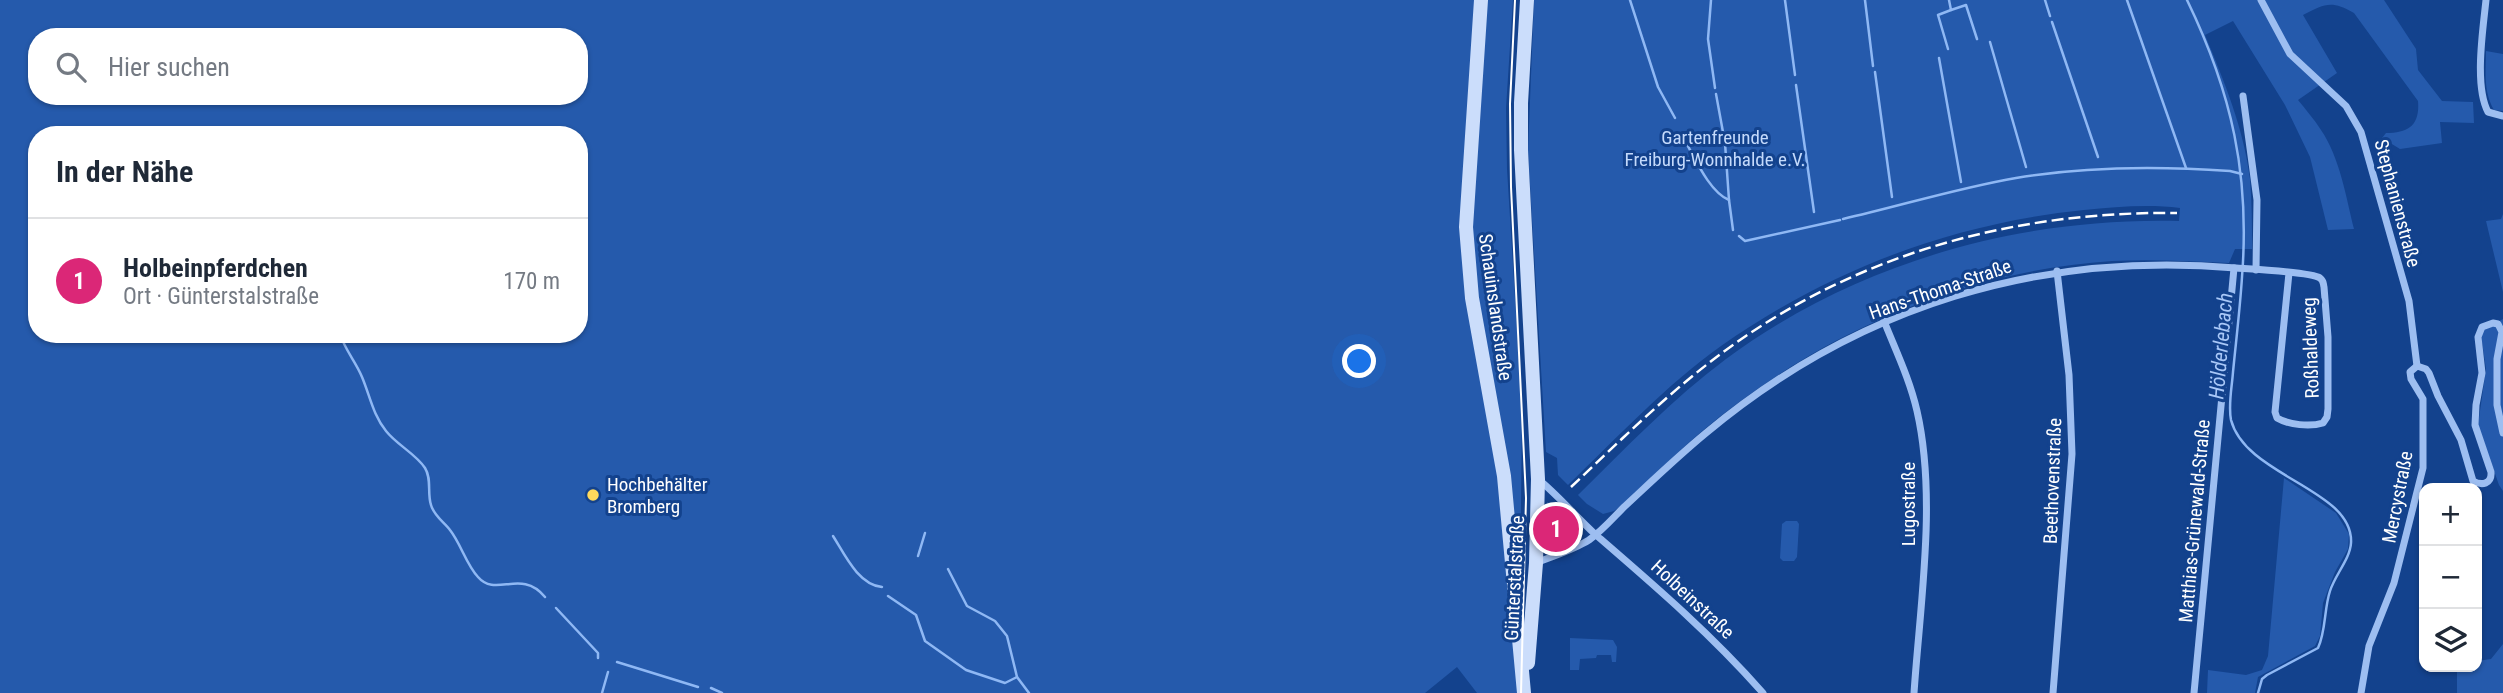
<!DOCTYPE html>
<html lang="de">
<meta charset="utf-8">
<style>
body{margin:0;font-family:"Roboto Condensed",sans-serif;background:#f6f6f7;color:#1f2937}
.controls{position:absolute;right:21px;bottom:21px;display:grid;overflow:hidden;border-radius:14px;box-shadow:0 2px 5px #0004}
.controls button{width:63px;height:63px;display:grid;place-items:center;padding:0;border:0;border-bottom:2px solid #e0e1e3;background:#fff;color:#1f2937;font:35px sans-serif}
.you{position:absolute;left:1360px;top:362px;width:24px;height:24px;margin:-18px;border:5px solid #fff;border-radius:50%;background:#1a73e8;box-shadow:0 0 0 10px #1a73e833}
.badge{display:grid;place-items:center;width:46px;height:46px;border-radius:50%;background:#db2777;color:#fff;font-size:23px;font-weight:700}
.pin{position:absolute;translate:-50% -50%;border:4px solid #fff;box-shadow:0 2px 7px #0006}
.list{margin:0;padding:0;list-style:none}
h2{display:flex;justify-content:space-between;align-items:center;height:91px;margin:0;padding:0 28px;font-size:30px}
h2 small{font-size:23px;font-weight:400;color:#747a83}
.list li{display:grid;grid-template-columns:46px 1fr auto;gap:21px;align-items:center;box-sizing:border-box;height:126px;padding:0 28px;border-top:2px solid #e0e1e3}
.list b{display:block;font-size:26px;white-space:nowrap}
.list p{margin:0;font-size:23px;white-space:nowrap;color:#747a83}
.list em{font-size:23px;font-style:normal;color:#747a83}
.icon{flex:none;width:38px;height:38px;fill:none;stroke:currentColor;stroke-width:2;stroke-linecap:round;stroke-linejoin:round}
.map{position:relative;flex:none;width:2503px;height:693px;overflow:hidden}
.search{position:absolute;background:#fff;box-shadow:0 2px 5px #0004;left:28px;top:28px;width:560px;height:77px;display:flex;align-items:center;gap:18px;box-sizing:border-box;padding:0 24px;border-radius:28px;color:#747a83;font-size:26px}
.panel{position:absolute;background:#fff;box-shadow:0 2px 5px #0004;left:28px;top:126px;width:560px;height:217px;border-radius:28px}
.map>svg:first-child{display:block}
.green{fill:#255aac;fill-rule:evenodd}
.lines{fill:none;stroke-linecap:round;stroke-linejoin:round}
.stream{stroke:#8fb8f4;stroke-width:2.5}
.minor{stroke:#9dbef1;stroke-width:7}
.secondary{stroke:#cbddfb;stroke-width:14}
.tram{stroke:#fff;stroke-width:2}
.rail{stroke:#fff;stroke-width:2.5;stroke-dasharray:12 5;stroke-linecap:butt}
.poi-dot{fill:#ffd95c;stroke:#13428d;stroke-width:2.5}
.labels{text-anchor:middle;stroke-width:6;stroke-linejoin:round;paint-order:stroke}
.park-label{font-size:19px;fill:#c4dafc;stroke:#13428d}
.street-label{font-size:19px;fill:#fff;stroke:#13428d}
.poi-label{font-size:19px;fill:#fff;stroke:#13428d;text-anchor:start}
.water-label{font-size:21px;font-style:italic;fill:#a9c8f8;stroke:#13428d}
</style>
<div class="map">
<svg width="2503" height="693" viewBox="0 0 2503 693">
<rect width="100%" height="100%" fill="#13428d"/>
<!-- green -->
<g class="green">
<path d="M0,0H1513L1506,108L1507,169L1522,411L1519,693H1477L1457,667L1425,693H0ZM37,37H579V96H37ZM37,135H579V334H37Z"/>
<path d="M1534,0H2384L2416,49L2418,70L2442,101L2473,102L2474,123L2440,122L2442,143L2400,149L2382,138L2386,133C2409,133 2420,125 2418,101L2354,13C2331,0 2325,4 2303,15L2337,73L2298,100C2306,110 2314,119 2321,130C2340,158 2346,197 2354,229L2328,230L2310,157L2285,105L2233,21L2205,35C2224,81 2244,129 2250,179C2252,202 2252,226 2252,249H2235L2229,263C2190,261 2151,259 2112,261C1961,271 1816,335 1701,432C1674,455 1648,481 1622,505L1614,511L1603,514L1587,504L1578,495C1626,448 1672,399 1726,359C1856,263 2018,217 2179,221L2180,208C2148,204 2116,207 2084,210C1953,223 1829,270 1721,346C1666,385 1618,437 1568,485L1558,475L1557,458L1546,452L1528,151Z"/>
<path d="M2486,51L2503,54V111L2494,110C2483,91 2486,71 2486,51Z"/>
<path d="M2503,214V292L2486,221L2501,219Z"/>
<path d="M2503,319V491L2499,485L2478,425L2486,369L2481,335L2484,329Z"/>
<path d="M2284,478L2336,513L2349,534L2348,549L2335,572L2323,603L2320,636L2315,646L2258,677L2255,693H2207L2208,670L2246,675L2262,670L2268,656Z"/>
<path d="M1547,502L1550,503L1581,533L1578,540L1547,549Z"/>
<path d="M1786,521H1797L1799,524L1797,557L1794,561H1783L1780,558L1782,524Z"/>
<path d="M1570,638L1613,640L1617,647L1616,662H1612L1611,655H1597L1596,658L1580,659L1579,670H1570Z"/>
<path d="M2503,644V693H2457V667H2477V661L2491,659Z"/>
</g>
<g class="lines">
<!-- stream -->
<g class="stream">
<path d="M1630,0L1658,87L1675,118"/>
<path d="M1711,0L1708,39L1715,88"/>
<path d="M1785,0L1795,75"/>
<path d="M1865,0L1873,66"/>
<path d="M1949,0L1951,10L1966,5L1977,39"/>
<path d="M2045,0L2050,16"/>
<path d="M2127,0L2186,168"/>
<path d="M2187,0C2232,93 2250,175 2242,277C2240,309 2236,341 2233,372C2232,387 2228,405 2231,420C2246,477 2354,489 2351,543C2350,559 2335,575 2330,591C2324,609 2326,631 2318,648L2267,675L2262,679L2258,693"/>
<path d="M2052,22L2098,157"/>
<path d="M1990,42L2026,167"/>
<path d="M1948,49L1938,15L1951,10"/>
<path d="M1939,58L1961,182"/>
<path d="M1875,72L1892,197"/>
<path d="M1796,85L1814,212"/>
<path d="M1716,94L1725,143L1729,200"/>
<path d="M1683,137C1694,156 1709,192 1729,200L1733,230"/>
<path d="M1843,219C1900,206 1958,188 2016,178C2087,166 2158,166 2230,171L2242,174"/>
<path d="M1739,236L1745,241L1840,220"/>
<path d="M340,334C345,350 356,362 362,377C370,396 373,415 386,431C397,445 416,454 425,468C432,479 427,493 431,505C434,516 444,522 450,530C461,544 466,564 478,577C496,598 521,568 545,597"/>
<path d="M833,536C844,553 858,585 882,587"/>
<path d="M918,556L925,533"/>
<path d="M948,569L967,606L995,621L1007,636L1017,677L1029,693"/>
<path d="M888,596L916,615L925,641L966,670L1005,683L1017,677"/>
<path d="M556,608L598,653V658"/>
<path d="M617,662L698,687"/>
<path d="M711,688L722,693"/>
<path d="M602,693L608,672"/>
</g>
<!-- minor -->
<g class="minor">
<path d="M2261,0L2290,54L2346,106L2361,132L2409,301L2417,366"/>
<path d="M2486,0C2483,29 2474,86 2488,112L2503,116"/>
<path d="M2243,96L2257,200L2256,270"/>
<path d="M1884,321C1896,351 1910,380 1917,411C1937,498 1920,604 1914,693"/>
<path d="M1538,479C1559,496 1576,517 1596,535C1655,586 1711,634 1763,693"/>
<path d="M1536,563C1553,556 1573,550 1589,540C1602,531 1613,518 1624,507C1651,482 1678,456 1706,433C1858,306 2039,251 2236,268C2250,269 2311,272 2320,278C2324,281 2323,283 2324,287L2328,337V409L2327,417L2323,423C2310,427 2289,425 2277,418L2275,412L2289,273"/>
<path d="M2053,693L2072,454L2069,375L2057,271"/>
<path d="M2194,693L2234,268"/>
<path d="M2361,693L2369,646L2394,583L2423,468V399L2411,379L2410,372L2417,366L2426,369L2429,373L2438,396L2461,440L2473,481C2482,486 2492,484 2491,472L2475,425L2476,405L2482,373L2478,337L2482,327L2493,323L2498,324L2502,332L2497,359V405L2503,433"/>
</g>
<!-- secondary -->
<g class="secondary">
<path d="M1481,0L1466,227L1472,298L1504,476L1524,693"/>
<path d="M1527,0L1521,103V150L1538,479L1536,563L1528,663"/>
</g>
<!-- tram -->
<path class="tram" d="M1515,0L1510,104L1511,187L1526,498L1521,693"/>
<!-- rail -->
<path class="rail" d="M1571,487C1620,441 1668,393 1722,353C1855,254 2013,211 2177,213"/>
</g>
<!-- markers -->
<circle class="poi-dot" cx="593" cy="495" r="7"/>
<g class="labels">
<!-- park labels -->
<g class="park-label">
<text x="1715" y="144">Gartenfreunde<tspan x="1715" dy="22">Freiburg-Wonnhalde e.V.</tspan></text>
</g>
<!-- street labels -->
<g class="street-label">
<text transform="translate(2398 203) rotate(75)" y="7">Stephanienstraße</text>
<text transform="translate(1940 289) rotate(-19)" y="7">Hans-Thoma-Straße</text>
<text transform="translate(1496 307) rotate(82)" y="7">Schauinslandstraße</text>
<text transform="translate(2310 348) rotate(-92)" y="7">Roßhaldeweg</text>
<text transform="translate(2052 481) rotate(-88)" y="7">Beethovenstraße</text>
<text transform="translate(2397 497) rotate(-79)" y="7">Mercystraße</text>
<text transform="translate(1908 504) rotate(-90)" y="7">Lugostraße</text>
<text transform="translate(2194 521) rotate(-85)" y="7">Matthias-Grünewald-Straße</text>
<text transform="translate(1514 578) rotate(-87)" y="7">Günterstalstraße</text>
<text transform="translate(1693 599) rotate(43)" y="7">Holbeinstraße</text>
</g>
<!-- poi labels -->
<g class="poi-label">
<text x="607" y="491">Hochbehälter<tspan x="607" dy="22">Bromberg</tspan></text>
</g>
<!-- water labels -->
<g class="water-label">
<text transform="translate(2221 346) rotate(-85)" y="7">Hölderlebach</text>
</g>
</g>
</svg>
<div class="controls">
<button>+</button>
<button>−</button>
<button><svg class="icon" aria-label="layers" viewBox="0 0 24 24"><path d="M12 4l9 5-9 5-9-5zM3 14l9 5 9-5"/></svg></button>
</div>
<div class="you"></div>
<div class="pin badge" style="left:1556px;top:529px">1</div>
<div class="search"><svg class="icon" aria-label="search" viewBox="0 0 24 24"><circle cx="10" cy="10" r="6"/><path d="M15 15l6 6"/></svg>Hier suchen</div>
<section class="panel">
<h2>In der Nähe<small></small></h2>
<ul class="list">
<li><span class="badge">1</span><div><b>Holbeinpferdchen</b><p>Ort · Günterstalstraße</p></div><em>170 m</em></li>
</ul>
</section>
</div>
